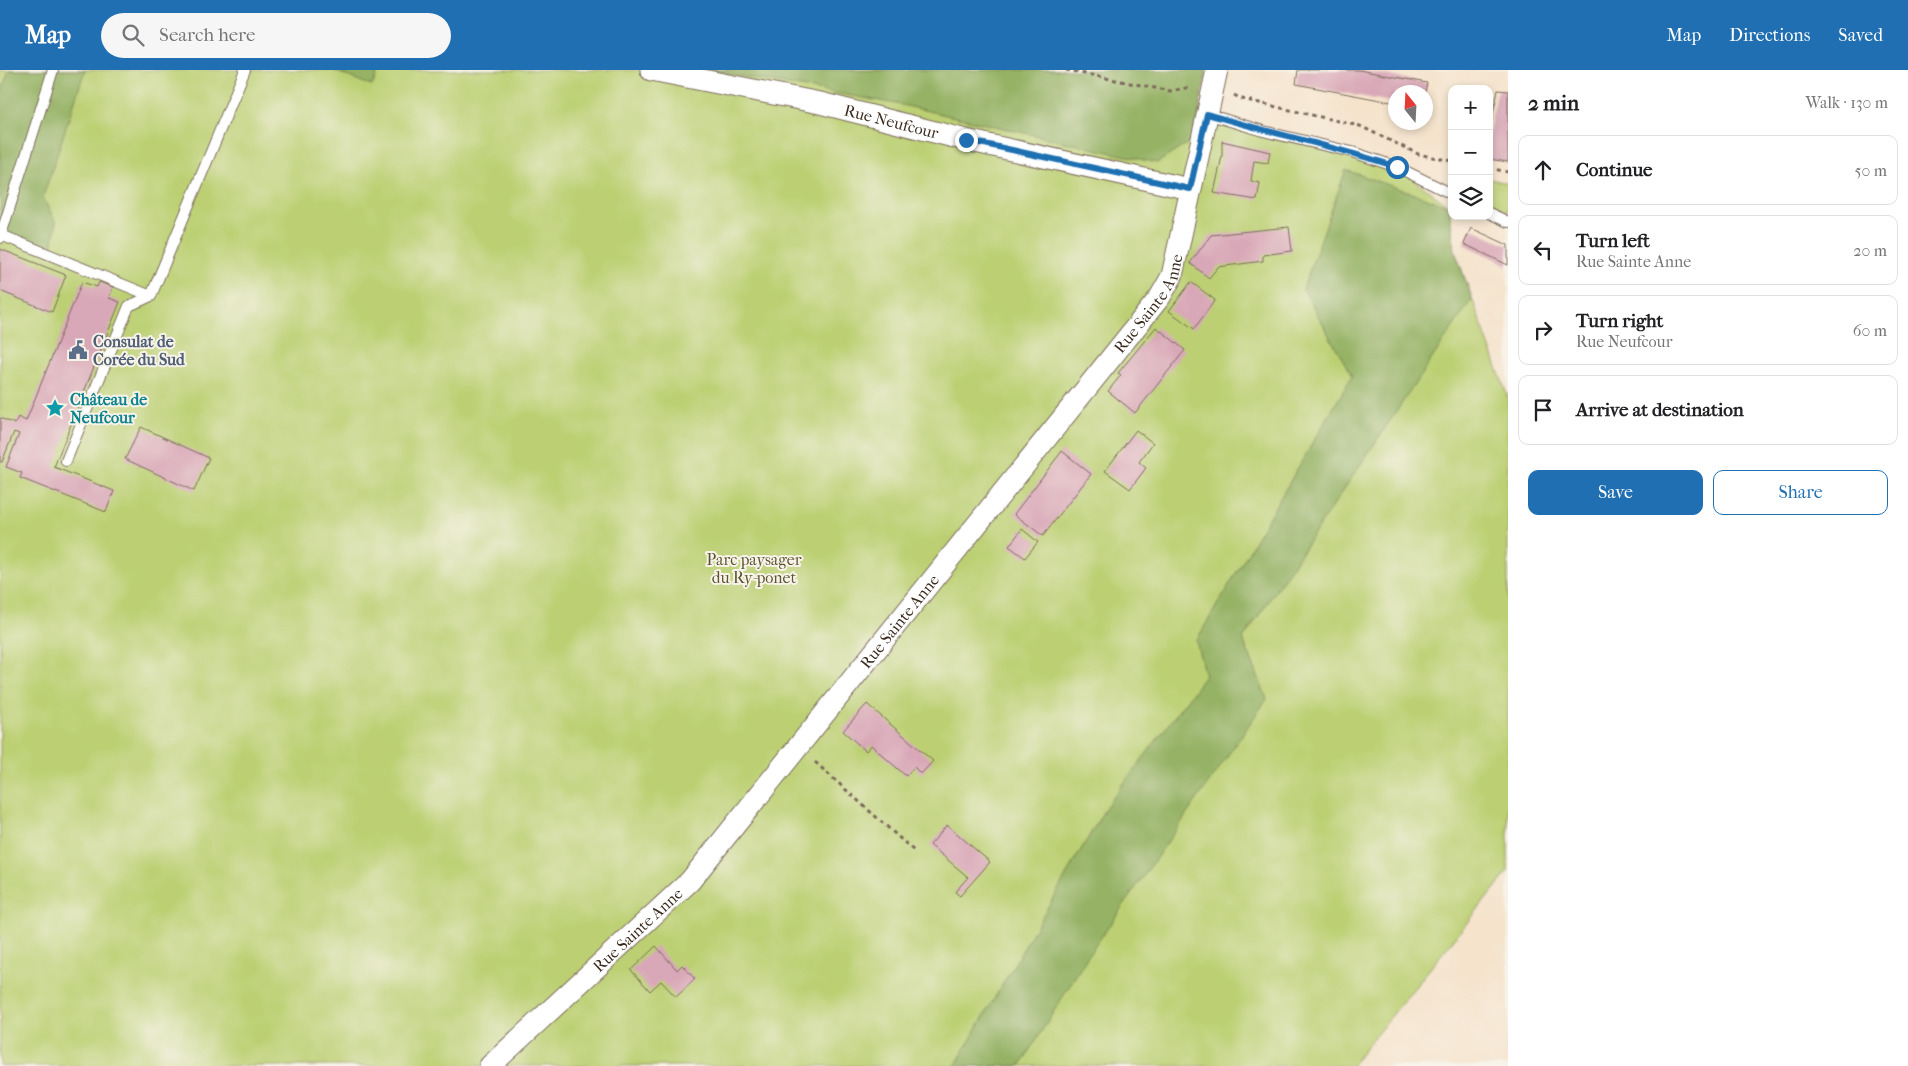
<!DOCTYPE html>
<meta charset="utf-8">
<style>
body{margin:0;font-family:"IM FELL French Canon",serif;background:#f6f6f6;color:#202124}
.controls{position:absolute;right:15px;top:15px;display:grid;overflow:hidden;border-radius:10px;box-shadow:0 2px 8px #0003}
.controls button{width:45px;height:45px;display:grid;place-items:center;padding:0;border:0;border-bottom:1px solid #e0e0e0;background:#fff;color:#202124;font:25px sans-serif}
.compass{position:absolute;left:1388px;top:15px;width:45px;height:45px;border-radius:50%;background:#fff;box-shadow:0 2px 8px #0003;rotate:342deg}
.stop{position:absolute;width:15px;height:15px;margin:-11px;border:4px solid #1f6fb2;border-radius:50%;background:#fff}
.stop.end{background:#1f6fb2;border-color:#fff;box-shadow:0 1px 5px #0008}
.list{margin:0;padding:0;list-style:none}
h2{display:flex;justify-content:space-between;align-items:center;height:65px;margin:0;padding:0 20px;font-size:21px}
h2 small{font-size:16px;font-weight:400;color:#757577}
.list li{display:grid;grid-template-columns:32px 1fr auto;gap:15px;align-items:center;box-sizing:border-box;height:70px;margin:0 10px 10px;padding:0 10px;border:1px solid #e0e0e0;border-radius:10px}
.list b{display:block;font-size:19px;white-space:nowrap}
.list p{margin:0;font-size:16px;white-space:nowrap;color:#757577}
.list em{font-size:16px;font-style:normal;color:#757577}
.actions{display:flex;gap:10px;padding:15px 20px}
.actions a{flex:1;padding:11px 0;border:1px solid #1f6fb2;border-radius:10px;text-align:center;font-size:18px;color:#1f6fb2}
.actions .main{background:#1f6fb2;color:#fff}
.icon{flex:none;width:28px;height:28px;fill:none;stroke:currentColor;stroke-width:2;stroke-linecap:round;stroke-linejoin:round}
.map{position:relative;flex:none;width:1508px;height:996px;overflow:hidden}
header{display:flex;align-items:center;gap:30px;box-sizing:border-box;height:70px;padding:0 25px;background:#1f6fb2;color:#fff}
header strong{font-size:24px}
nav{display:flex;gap:28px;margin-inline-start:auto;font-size:18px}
.search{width:350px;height:45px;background:#f6f6f6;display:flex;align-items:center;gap:12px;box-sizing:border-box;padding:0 18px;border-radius:28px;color:#757577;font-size:19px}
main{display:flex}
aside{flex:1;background:#fff}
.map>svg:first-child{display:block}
.green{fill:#bcd073;stroke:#7c7d48}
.forest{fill:#95b265;stroke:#686e42}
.building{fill:#d9a8b8}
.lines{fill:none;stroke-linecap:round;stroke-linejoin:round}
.lane-casing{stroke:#7c6b5b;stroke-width:12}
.street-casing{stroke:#7c6b5b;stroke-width:23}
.path{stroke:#7c6b5b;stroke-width:3;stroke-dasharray:4 4;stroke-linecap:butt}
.lane{stroke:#fff;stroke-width:10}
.street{stroke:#fff;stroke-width:21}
.route{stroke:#1f6fb2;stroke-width:6}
.labels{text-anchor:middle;stroke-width:4;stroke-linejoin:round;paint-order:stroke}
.street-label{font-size:16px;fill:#3b2a1e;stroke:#f7f3e8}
.service-label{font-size:16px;font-weight:bold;fill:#4e5e75;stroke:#f7f3e8;text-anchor:start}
.culture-label{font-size:16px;font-weight:bold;fill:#0d838f;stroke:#f7f3e8;text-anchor:start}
.park-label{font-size:16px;fill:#5b5433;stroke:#f7f3e8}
</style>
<header>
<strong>Map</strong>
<div class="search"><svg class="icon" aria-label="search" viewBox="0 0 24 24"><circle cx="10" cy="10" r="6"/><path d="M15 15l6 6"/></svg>Search here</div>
<nav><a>Map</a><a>Directions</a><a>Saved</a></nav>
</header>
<main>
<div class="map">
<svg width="1508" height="996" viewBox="0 0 1508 996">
<rect width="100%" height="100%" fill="#f7f3e8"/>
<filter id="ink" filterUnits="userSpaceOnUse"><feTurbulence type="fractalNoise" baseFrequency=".02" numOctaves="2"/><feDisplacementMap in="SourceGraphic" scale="10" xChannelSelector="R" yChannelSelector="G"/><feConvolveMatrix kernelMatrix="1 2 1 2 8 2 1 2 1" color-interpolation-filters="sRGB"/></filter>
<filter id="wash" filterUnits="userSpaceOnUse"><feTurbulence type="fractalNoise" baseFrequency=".0096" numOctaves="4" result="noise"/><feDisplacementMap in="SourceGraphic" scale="20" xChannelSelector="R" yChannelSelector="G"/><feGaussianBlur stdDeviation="1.12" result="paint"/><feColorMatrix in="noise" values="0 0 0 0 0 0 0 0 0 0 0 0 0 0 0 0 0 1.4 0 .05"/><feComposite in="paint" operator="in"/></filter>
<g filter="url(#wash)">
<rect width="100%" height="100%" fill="#f5e3cc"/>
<!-- green -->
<g class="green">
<path d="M0,0H1071L1207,44L1397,97L1449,136L1455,181L1508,328V802L1351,996H0Z"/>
<path d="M1489,109L1508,113V142L1489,133Z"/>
</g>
<!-- forest -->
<g class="forest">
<path d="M9,0H85L43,127L56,153L52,179L0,159V26Z"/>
<path d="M332,0H379L372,16Z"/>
<path d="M705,0H1207L1193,70L1157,93L902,35Z"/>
<path d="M1346,100L1449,136L1455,181L1472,229L1243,569L1267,629L1086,889L1020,996H955L1106,737L1205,606L1196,571L1352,306L1303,219Z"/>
</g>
<g id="blocks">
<!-- building -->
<g class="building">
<path d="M1298,0H1359L1427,13L1425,22H1396V33L1296,14Z"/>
<path d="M1498,20L1508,21V92L1489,89V63Z"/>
<path d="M1222,71L1270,82L1268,93L1254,91L1251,111L1260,113L1257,130L1214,123L1222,86Z"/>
<path d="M1289,157L1292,181L1263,185V191L1218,197L1209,208L1190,193L1211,165Z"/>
<path d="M1471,158L1508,175V195L1464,174Z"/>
<path d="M0,179L66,205L52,242L0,221Z"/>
<path d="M82,212L97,217L99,212L113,217L109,228L120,232L54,397L114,421L106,442L20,408L22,403L6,397L19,364L14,362L2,392H0V348L15,354L18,347L26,351Z"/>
<path d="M1191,212L1215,230L1194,259L1169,241Z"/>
<path d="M1156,257L1185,280L1135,343L1108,321L1121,305L1118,303Z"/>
<path d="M141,357L209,388L194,421L125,389Z"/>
<path d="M1136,360L1153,373L1139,392L1146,398L1130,419L1105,401Z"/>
<path d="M1062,381L1091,404L1043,466L1014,444Z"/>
<path d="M1022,459L1038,472L1025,488L1009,476Z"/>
<path d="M867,634L933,691L921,704L914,697L906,706L871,675L866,681L843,661Z"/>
<path d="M947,755L990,792L960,826L955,822L968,807L930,775Z"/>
<path d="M656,876L677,900L682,895L695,909L676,927L661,911L650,921L631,900Z"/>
</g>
</g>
</g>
<g filter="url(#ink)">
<use href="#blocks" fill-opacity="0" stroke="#7c6b5b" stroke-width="1"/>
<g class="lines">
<!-- lane casing -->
<g class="lane-casing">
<g id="lane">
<path d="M1207,44L1263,61L1352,82L1397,97L1452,124"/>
<path d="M1489,143L1508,152"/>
<path d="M1,165L151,226"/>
<path d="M0,168L53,0"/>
<path d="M66,391L129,236L151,226L245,0"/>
</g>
</g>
<!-- street casing -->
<g class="street-casing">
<g id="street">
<path id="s1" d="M651,0L820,33L966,70L1190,119"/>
<path id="s2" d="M490,996L690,811L1160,227L1172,206L1217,0"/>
</g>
</g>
<!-- path -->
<g class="path">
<path d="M1066,0L1170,21L1191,17"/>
<path d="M1234,25L1242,29L1360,56L1418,84L1452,91"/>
<path d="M1489,98L1508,102"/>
<path d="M815,692L914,781"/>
</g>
<!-- lane -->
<use href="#lane" class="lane"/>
<!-- street -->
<use href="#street" class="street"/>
</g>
</g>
<g class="lines" filter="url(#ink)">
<!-- route -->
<path class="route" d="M966,70L1190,119L1207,44C1270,63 1334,76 1397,97"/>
</g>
<!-- icons -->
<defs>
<g id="civic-bare" transform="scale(1.5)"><path d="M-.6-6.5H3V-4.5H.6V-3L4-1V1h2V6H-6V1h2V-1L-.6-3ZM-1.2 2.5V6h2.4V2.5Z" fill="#5c6f8a" stroke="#f7f3e8" stroke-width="2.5" paint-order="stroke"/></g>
<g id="sight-bare" transform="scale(1.5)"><path d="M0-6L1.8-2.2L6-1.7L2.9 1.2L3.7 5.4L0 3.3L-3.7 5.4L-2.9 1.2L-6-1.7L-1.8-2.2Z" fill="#0f9aa8" stroke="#f7f3e8" stroke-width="2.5" paint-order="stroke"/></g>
</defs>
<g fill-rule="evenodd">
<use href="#civic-bare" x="78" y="280"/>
<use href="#sight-bare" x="55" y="338"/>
</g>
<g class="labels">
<!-- street labels -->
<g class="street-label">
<text dy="6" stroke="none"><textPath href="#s1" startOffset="246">Rue Neufcour</textPath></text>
<text dy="6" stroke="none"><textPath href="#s2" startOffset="1011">Rue Sainte Anne</textPath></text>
<text dy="6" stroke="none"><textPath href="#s2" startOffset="606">Rue Sainte Anne</textPath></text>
<text dy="6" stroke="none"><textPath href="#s2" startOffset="201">Rue Sainte Anne</textPath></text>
</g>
<!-- service labels -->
<g class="service-label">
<text x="93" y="277">Consulat de<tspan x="93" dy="18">Corée du Sud</tspan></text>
</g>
<!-- culture labels -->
<g class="culture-label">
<text x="70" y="335">Château de<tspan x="70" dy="18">Neufcour</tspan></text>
</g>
<!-- park labels -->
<g class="park-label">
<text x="754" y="495">Parc paysager<tspan x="754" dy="18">du Ry-ponet</tspan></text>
</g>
</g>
</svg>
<div class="controls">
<button>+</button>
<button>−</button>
<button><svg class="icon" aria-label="layers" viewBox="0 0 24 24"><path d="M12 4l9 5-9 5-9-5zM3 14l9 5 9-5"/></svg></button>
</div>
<svg class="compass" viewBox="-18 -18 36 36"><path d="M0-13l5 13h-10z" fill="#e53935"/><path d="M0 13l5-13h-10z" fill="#757577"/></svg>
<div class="stop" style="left:1397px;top:97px"></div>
<div class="stop end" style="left:966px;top:70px"></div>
</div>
<aside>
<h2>2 min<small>Walk · 130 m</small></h2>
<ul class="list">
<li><svg class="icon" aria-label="ahead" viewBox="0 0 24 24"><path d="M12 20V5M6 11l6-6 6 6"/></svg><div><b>Continue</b></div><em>50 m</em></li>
<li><svg class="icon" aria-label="left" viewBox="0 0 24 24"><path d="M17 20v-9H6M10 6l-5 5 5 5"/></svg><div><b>Turn left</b><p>Rue Sainte Anne</p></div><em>20 m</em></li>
<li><svg class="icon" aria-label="right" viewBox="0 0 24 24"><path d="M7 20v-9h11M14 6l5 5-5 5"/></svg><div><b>Turn right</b><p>Rue Neufcour</p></div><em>60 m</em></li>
<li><svg class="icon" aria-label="arrive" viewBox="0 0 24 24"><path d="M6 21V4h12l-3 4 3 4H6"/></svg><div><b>Arrive at destination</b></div></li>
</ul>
<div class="actions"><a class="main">Save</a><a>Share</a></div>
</aside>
</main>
